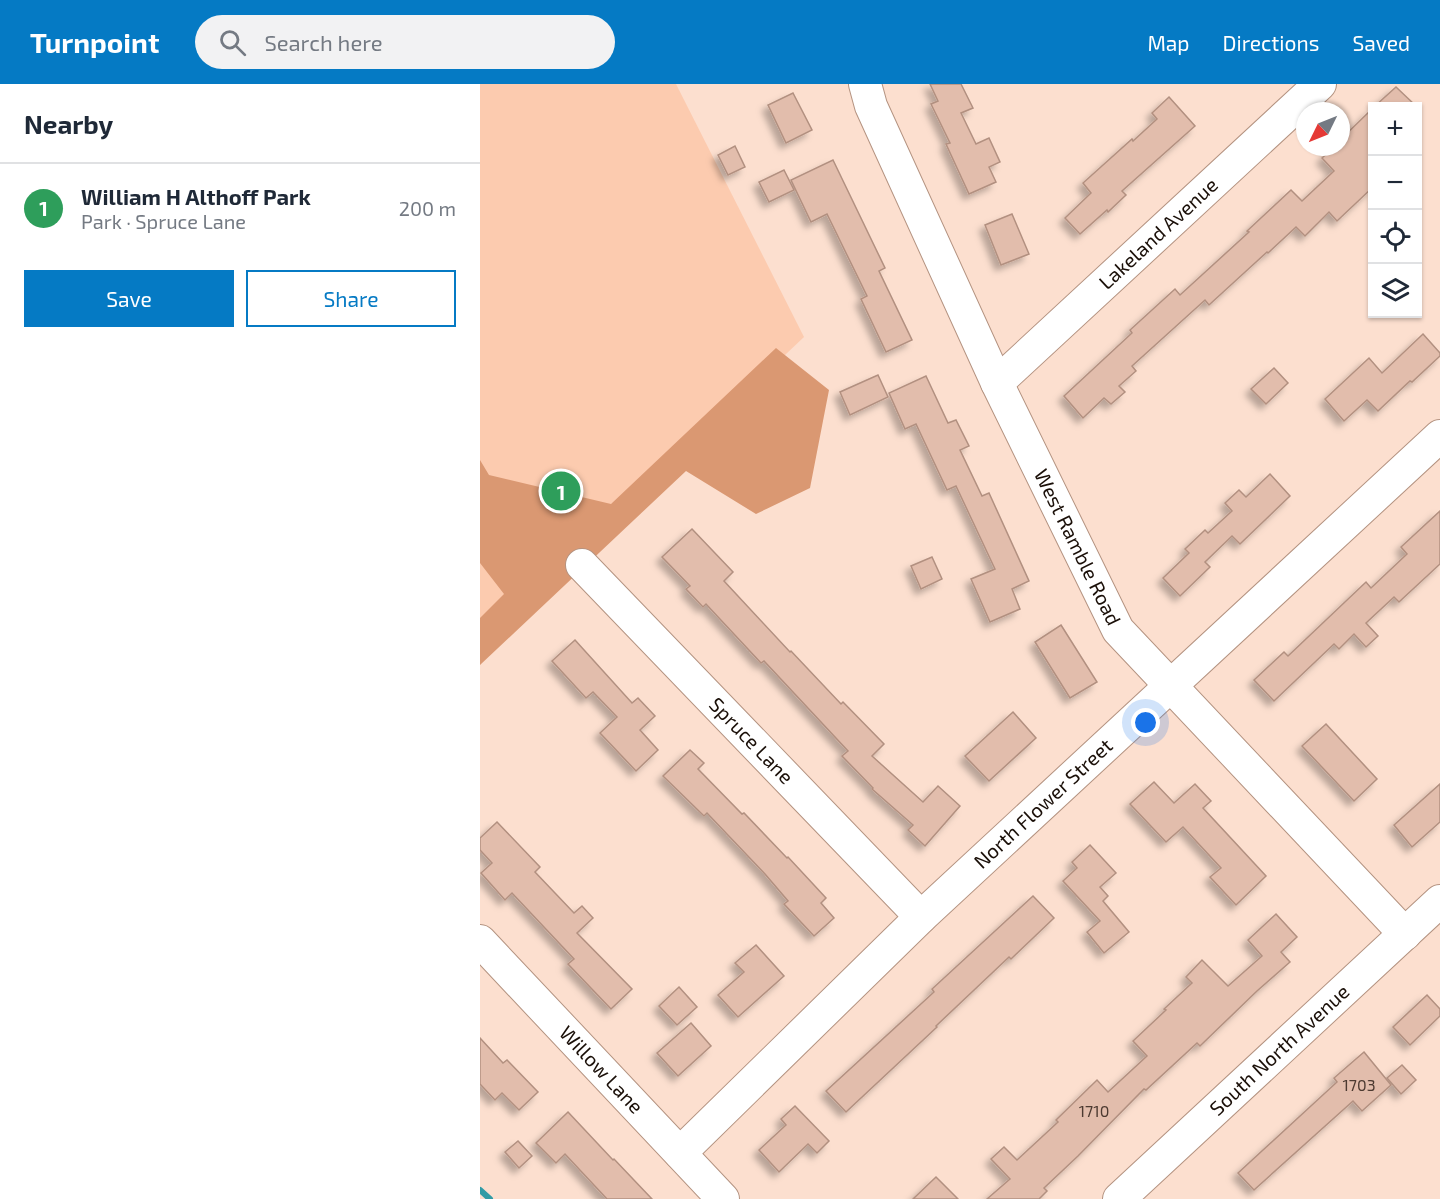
<!DOCTYPE html>
<meta charset="utf-8">
<style>
body{margin:0;font-family:"Exo 2",sans-serif;background:#f2f2f3;color:#1f2937}
.controls{position:absolute;right:18px;top:18px;display:grid;overflow:hidden;border-radius:0px;box-shadow:0 2px 4px #0004}
.controls button{width:54px;height:54px;display:grid;place-items:center;padding:0;border:0;border-bottom:2px solid #e0e1e3;background:#fff;color:#1f2937;font:30px sans-serif}
.compass{position:absolute;left:816px;top:18px;width:54px;height:54px;border-radius:50%;background:#fff;box-shadow:0 2px 4px #0004;rotate:227deg}
.you{position:absolute;left:666px;top:639px;width:21px;height:21px;margin:-15px;border:4px solid #fff;border-radius:50%;background:#1a73e8;box-shadow:0 0 0 9px #1a73e833}
.badge{display:grid;place-items:center;width:39px;height:39px;border-radius:50%;background:#057ac4;color:#fff;font-size:20px;font-weight:700}
.pin{position:absolute;translate:-50% -50%;border:3px solid #fff;box-shadow:0 2px 6px #0006}
.list{margin:0;padding:0;list-style:none}
h2{display:flex;justify-content:space-between;align-items:center;height:78px;margin:0;padding:0 24px;font-size:26px}
h2 small{font-size:20px;font-weight:400;color:#747a83}
.list li{display:grid;grid-template-columns:39px 1fr auto;gap:18px;align-items:center;box-sizing:border-box;height:90px;padding:0 24px;border-top:2px solid #e0e1e3}
.list b{display:block;font-size:22px;white-space:nowrap}
.list p{margin:0;font-size:20px;white-space:nowrap;color:#747a83}
.list em{font-size:20px;font-style:normal;color:#747a83}
.actions{display:flex;gap:12px;padding:18px 24px}
.actions a{flex:1;padding:14px 0;border:2px solid #057ac4;border-radius:0px;text-align:center;font-size:21px;color:#057ac4}
.actions .main{background:#057ac4;color:#fff}
.icon{flex:none;width:33px;height:33px;fill:none;stroke:currentColor;stroke-width:2;stroke-linecap:round;stroke-linejoin:round}
.map{position:relative;flex:none;width:960px;height:1115px;overflow:hidden}
header{display:flex;align-items:center;gap:36px;box-sizing:border-box;height:84px;padding:0 30px;background:#057ac4;color:#fff}
header strong{font-size:28px}
nav{display:flex;gap:33px;margin-inline-start:auto;font-size:21px}
.search{width:420px;height:54px;background:#f2f2f3;display:flex;align-items:center;gap:15px;box-sizing:border-box;padding:0 21px;border-radius:33px;color:#747a83;font-size:22px}
main{display:flex}
aside{flex:1;background:#fff}
.map>svg:first-child{display:block}
.green{fill:#fccbaf}
.forest{fill:#da9872}
.lines{fill:none;stroke-linecap:round;stroke-linejoin:round}
.stream{stroke:#319ba5;stroke-width:6}
.building{fill:#e2bdac;stroke:#b29080;stroke-width:1.5;filter:url(#shadow)}
.minor-casing{stroke:#b49381;stroke-width:34}
.minor{stroke:#fff;stroke-width:32}
.labels{text-anchor:middle;stroke-width:6;stroke-linejoin:round;paint-order:stroke}
.number-label{font-size:16px;fill:#4c3a31}
.street-label{font-size:20px;fill:#1a0f08;stroke:#fff}
</style>
<header>
<strong>Turnpoint</strong>
<div class="search"><svg class="icon" aria-label="search" viewBox="0 0 24 24"><circle cx="10" cy="10" r="6"/><path d="M15 15l6 6"/></svg>Search here</div>
<nav><a>Map</a><a>Directions</a><a>Saved</a></nav>
</header>
<main>
<aside>
<h2>Nearby<small></small></h2>
<ul class="list">
<li><span class="badge" style="background:#2e9e5b">1</span><div><b>William H Althoff Park</b><p>Park · Spruce Lane</p></div><em>200 m</em></li>
</ul>
<div class="actions"><a class="main">Save</a><a>Share</a></div>
</aside>
<div class="map">
<svg width="960" height="1115" viewBox="0 0 960 1115">
<defs>
<filter id="shadow"><feDropShadow dx="-5.5" dy="5.5" stdDeviation="3" flood-color="#0004"/></filter>
</defs>
<rect width="100%" height="100%" fill="#fcdfcf"/>
<!-- green -->
<path class="green" d="M0,0H196L324,253L0,560Z"/>
<!-- forest -->
<path class="forest" d="M296,264L349,306L330,404L276,430L206,387L0,581V534L24,510L0,479V376L9,391L131,420Z"/>
<g class="lines">
<!-- stream -->
<path class="stream" d="M0,1106L10,1115"/>
</g>
<!-- building -->
<g class="building">
<path d="M450,0H481L493,24L481,29L496,60L509,54L520,78L509,83L516,98L489,110L466,60L470,59L451,20L458,17Z"/>
<path d="M916,3L936,22H895Z"/>
<path d="M313,9L332,46L306,59L288,21Z"/>
<path d="M689,13L715,42L642,107L646,111L628,128L627,126L600,150L585,134L611,109L603,99L652,55L653,57L677,35L672,29Z"/>
<path d="M892,25V104L857,137L849,128L825,152L816,143L788,169L787,168L729,221L725,216L652,282L656,287L639,302L645,308L631,320L624,314L603,334L584,312L652,249L650,246L695,205L700,211L769,148L767,147L811,106L822,117L854,87L842,74L854,63H861V55Z"/>
<path d="M255,62L265,83L248,91L238,71Z"/>
<path d="M353,76L405,184L399,187L432,256L406,268L381,215L387,212L347,130L331,138L311,96Z"/>
<path d="M304,86L314,106L289,118L279,98Z"/>
<path d="M532,130L549,170L521,181L505,141Z"/>
<path d="M943,250L960,269V272L932,298L930,297L898,327L887,316L864,337L845,315L889,274L902,289Z"/>
<path d="M794,284L808,299L786,320L771,305Z"/>
<path d="M398,291L408,313L370,331L360,308Z"/>
<path d="M446,292L468,339L476,336L489,362L480,366L502,412L509,409L549,497L532,505L540,525L510,538L491,495L515,485L476,402L467,406L436,340L425,345L409,309Z"/>
<path d="M790,390L810,412L760,460L752,452L725,478L730,483L700,512L683,494L709,469L705,465L725,446L728,449L752,427L745,419L759,406L766,413Z"/>
<path d="M960,427V480L919,518L914,513L886,539L898,552L886,563L874,550L859,565L854,560L794,617L774,596L804,568L808,572L886,498L891,504L927,470L921,463Z"/>
<path d="M212,445L253,488L244,497L310,568L311,567L361,620L363,618L404,660L392,672L443,718L458,702L480,722L445,762L428,746L433,741L392,705L393,704L362,672L368,667L284,577L281,579L226,520L223,523L206,505L210,502L182,473Z"/>
<path d="M452,473L462,495L441,505L431,482Z"/>
<path d="M581,541L617,598L590,614L555,558Z"/>
<path d="M95,556L152,619L158,614L175,632L160,646L178,666L156,687L120,649L137,633L113,608L106,614L72,577Z"/>
<path d="M533,628L556,654L509,697L485,672Z"/>
<path d="M846,640L897,695L874,717L822,662Z"/>
<path d="M210,666L224,679L218,685L262,730L264,729L307,774L308,773L346,814L341,819L354,834L334,852L304,820L308,817L285,790L227,729L224,732L183,692Z"/>
<path d="M674,698L694,719L715,700L731,717L723,724L786,792L756,821L730,793L741,784L703,743L686,758L650,720Z"/>
<path d="M960,700V738L932,763L914,741Z"/>
<path d="M17,738L60,783L55,788L94,829L102,822L113,834L97,849L152,905L131,925L88,880L94,875L32,809L25,816L1,789L12,779L0,766V754Z"/>
<path d="M610,761L636,789L620,803L628,812L623,817L649,848L624,869L607,848L620,837L583,797L597,784L592,778Z"/>
<path d="M553,812L574,834L531,875L529,873L456,942L457,943L366,1028L346,1007L454,908L452,905Z"/>
<path d="M796,830L817,853L801,868L810,878L777,907L720,962L717,959L666,1006L664,1005L598,1072L564,1104L567,1107L559,1115H507L530,1095L511,1075L524,1063L537,1076L578,1038L576,1036L617,996L628,1008L667,972L653,957L686,926L684,925L712,899L706,893L722,876L748,902L782,872L768,856Z"/>
<path d="M276,861L304,892L258,933L238,911L264,888L255,879Z"/>
<path d="M199,903L217,923L197,941L179,922Z"/>
<path d="M947,911L960,925V932L930,961L913,943Z"/>
<path d="M211,939L231,962L198,992L177,969Z"/>
<path d="M0,954L23,979L27,976L58,1008L39,1026L22,1009L15,1016L0,1000Z"/>
<path d="M884,968L911,1001L882,1027L873,1017L774,1106L758,1089L857,998L854,994Z"/>
<path d="M922,981L936,996L921,1010L907,994Z"/>
<path d="M315,1022L349,1057L337,1069L328,1060L299,1088L279,1066L306,1041L301,1035Z"/>
<path d="M88,1028L133,1076L134,1075L172,1115H127L85,1070L76,1079L56,1059Z"/>
<path d="M38,1057L52,1072L39,1084L25,1068Z"/>
<path d="M456,1093L478,1115H433Z"/>
</g>
<g class="lines">
<!-- minor casing -->
<g class="minor-casing">
<g id="minor">
<path id="s1" d="M385,0L391,22L517,299L638,546L925,850"/>
<path id="s2" d="M517,299L840,0"/>
<path id="s3" d="M102,481L441,833"/>
<path id="s4" d="M0,857L243,1115"/>
<path id="s5" d="M200,1069L441,833L960,352"/>
<path id="s6" d="M639,1115L960,817"/>
</g>
</g>
<!-- minor -->
<use href="#minor" class="minor"/>
</g>
<g class="labels">
<!-- number labels -->
<g class="number-label">
<text x="879" y="1007">1703</text>
<text x="614" y="1033">1710</text>
</g>
<!-- street labels -->
<g class="street-label">
<text dy="7" stroke="none"><textPath href="#s2" startOffset="220">Lakeland Avenue</textPath></text>
<text dy="7" stroke="none"><textPath href="#s1" startOffset="510">West Ramble Road</textPath></text>
<text dy="7" stroke="none"><textPath href="#s3" startOffset="244">Spruce Lane</textPath></text>
<text dy="7" stroke="none"><textPath href="#s5" startOffset="504">North Flower Street</textPath></text>
<text dy="7" stroke="none"><textPath href="#s6" startOffset="219">South North Avenue</textPath></text>
<text dy="7" stroke="none"><textPath href="#s4" startOffset="177">Willow Lane</textPath></text>
</g>
</g>
</svg>
<div class="controls">
<button>+</button>
<button>−</button>
<button><svg class="icon" aria-label="locate" viewBox="0 0 24 24"><circle cx="12" cy="12" r="6"/><path d="M12 2v4M12 18v4M2 12h4M18 12h4"/></svg></button>
<button><svg class="icon" aria-label="layers" viewBox="0 0 24 24"><path d="M12 4l9 5-9 5-9-5zM3 14l9 5 9-5"/></svg></button>
</div>
<svg class="compass" viewBox="-18 -18 36 36"><path d="M0-13l5 13h-10z" fill="#e53935"/><path d="M0 13l5-13h-10z" fill="#747a83"/></svg>
<div class="you"></div>
<div class="pin badge" style="left:81px;top:407px;background:#2e9e5b">1</div>
</div>
</main>
